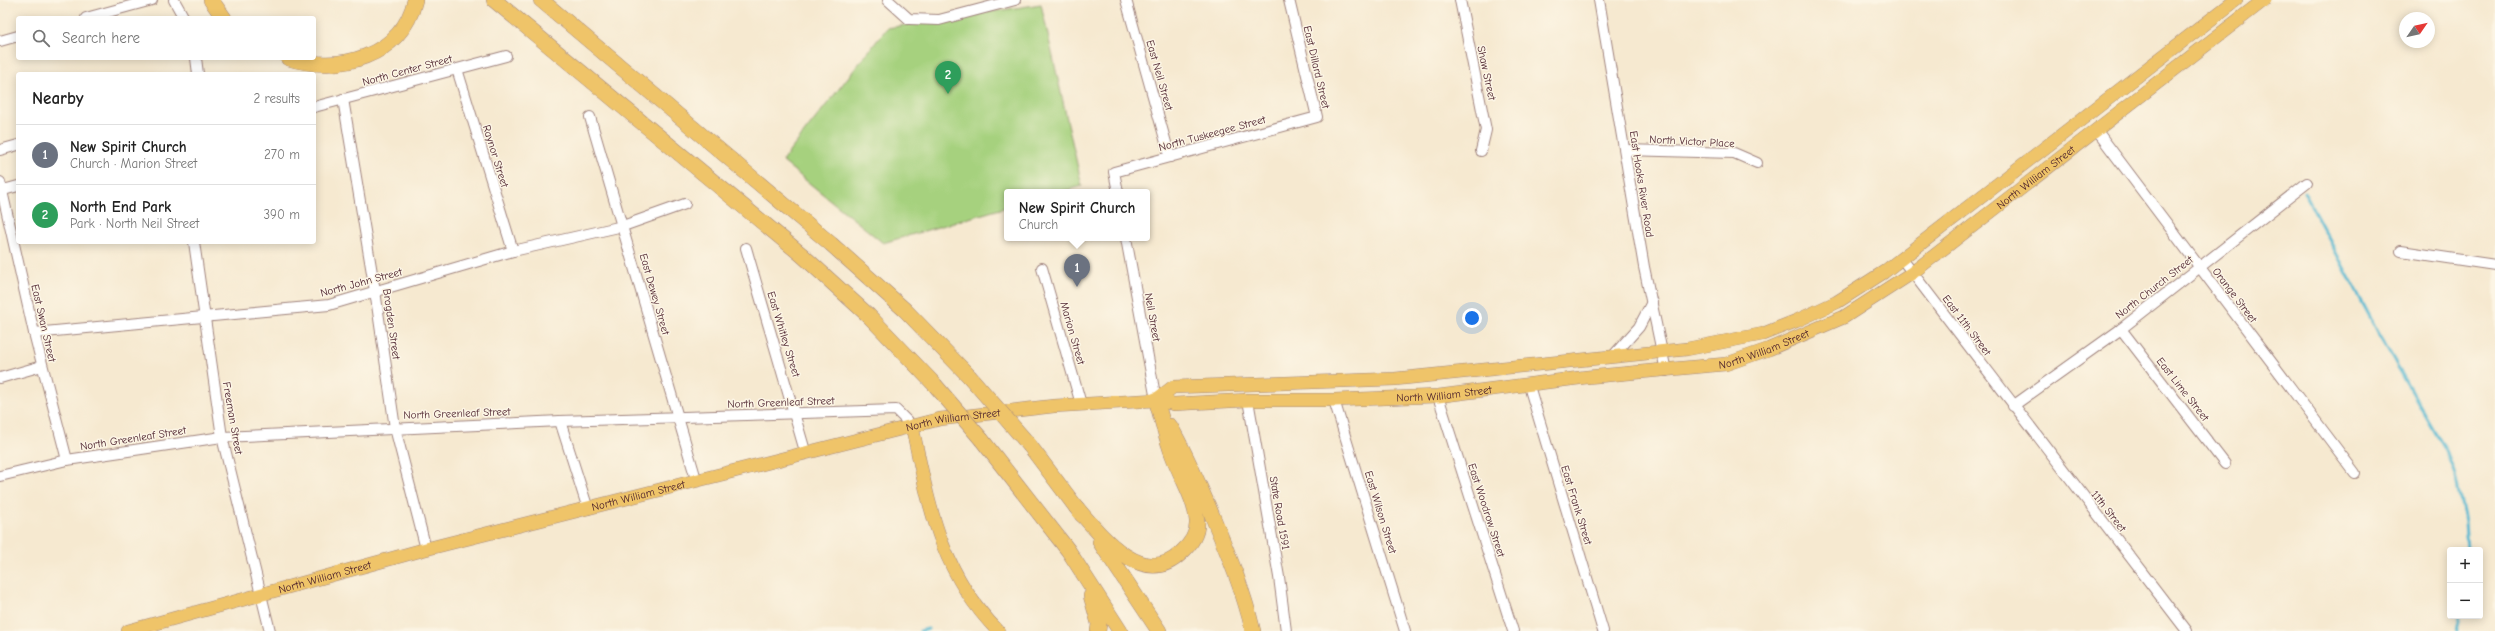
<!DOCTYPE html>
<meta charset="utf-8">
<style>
body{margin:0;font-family:"Comic Neue",sans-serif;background:#f2f2f2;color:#222}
.controls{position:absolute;right:12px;bottom:12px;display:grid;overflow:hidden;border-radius:4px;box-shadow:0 2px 10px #0003}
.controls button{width:36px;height:36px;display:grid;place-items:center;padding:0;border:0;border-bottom:1px solid #e0e0e0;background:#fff;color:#222;font:20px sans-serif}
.compass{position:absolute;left:2399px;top:12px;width:36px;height:36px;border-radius:50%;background:#fff;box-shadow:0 2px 10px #0003;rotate:56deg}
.you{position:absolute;left:1472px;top:318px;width:14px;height:14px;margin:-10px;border:3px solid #fff;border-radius:50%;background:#1a73e8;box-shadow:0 0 0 6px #1a73e833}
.badge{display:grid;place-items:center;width:26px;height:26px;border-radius:50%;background:#c8321e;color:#fff;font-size:13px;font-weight:700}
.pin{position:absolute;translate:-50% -33px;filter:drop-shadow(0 1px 2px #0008)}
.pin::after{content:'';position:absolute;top:21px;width:14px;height:12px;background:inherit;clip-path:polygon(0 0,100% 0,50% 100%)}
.popup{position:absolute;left:1004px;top:189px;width:146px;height:52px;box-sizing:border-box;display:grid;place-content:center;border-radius:4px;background:#fff;filter:drop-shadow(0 1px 3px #0005);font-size:13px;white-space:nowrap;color:#767676}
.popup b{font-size:15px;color:#222}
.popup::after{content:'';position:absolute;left:50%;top:100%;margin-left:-8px;border:8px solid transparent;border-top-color:#fff}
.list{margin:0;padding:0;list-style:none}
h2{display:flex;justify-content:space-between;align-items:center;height:52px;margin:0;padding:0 16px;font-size:17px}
h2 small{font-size:13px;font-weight:400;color:#767676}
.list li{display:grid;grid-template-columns:26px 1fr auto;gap:12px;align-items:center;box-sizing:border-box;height:60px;padding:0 16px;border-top:1px solid #e0e0e0}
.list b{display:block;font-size:15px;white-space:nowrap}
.list p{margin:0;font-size:13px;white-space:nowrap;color:#767676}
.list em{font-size:13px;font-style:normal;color:#767676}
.icon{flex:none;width:22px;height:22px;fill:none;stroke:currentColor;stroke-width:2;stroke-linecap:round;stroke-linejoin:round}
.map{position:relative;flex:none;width:2495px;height:631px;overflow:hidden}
.search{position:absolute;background:#fff;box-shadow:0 2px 10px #0003;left:16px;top:16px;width:300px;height:44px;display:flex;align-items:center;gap:10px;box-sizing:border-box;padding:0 14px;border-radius:4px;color:#767676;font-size:15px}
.panel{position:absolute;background:#fff;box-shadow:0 2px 10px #0003;left:16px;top:72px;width:300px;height:172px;border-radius:4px}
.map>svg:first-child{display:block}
.green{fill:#a6d17e;stroke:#787854}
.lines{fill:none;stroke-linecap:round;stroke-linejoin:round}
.stream{stroke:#53b8d1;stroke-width:3}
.minor-casing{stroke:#a0847e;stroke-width:12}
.major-casing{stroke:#a0847e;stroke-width:14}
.highway-casing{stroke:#a0847e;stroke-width:16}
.minor{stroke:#fff;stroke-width:10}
.major{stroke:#efc469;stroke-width:13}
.highway{stroke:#efc469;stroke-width:15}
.highway-bridge-casing{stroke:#a0847e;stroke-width:16;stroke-linecap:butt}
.highway-bridge{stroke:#efc469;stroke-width:15}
.labels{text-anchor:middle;stroke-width:3;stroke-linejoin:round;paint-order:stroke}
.street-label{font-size:11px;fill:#4a1f2b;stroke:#fcf5e5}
</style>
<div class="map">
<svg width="2495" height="631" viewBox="0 0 2495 631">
<rect width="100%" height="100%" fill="#fcf5e5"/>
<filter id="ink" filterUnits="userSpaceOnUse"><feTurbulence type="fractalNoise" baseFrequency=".025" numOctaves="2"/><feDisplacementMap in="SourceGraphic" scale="8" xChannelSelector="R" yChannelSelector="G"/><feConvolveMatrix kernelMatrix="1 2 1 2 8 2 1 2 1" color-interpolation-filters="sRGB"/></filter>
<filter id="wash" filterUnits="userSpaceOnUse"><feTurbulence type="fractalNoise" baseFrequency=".012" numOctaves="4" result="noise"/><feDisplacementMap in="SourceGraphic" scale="16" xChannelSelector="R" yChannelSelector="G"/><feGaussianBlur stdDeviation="0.9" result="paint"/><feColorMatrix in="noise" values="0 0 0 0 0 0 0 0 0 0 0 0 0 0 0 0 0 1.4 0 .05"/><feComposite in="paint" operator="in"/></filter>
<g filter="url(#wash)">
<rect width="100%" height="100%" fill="#f6e9d0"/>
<!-- green -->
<path class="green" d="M1041,4L1082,186L1061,192H1007V207L883,243L782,161L887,28Z"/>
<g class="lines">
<!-- stream -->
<g class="stream">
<path d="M2304,192L2379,334L2446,451L2455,475L2465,522L2467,550"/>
<path d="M920,631L928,629"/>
<path d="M2457,631L2460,616"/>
</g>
</g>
</g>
<g filter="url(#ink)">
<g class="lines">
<!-- minor casing -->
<g class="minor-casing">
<g id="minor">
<path d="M174,0L184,18"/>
<path d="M888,0L909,19L939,20L1015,0"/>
<path d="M1126,0L1170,157"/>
<path d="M1460,0L1486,130L1481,151"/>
<path d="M1599,0L1644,267L1666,371"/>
<path d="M86,18L152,0"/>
<path d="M0,41L18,36"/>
<path d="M196,58L198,74"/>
<path d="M457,69L513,251"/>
<path d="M343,99L375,291L395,428L426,549"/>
<path d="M314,107L506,56"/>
<path d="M590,117L696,479"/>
<path d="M2097,131L2355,473"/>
<path d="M0,150L18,145"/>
<path d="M1625,150L1734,153L1757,163"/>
<path d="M0,182L34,333L67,460"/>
<path d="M0,191L18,186"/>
<path d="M1118,192L1114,172L1317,117L1289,0"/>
<path d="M1126,238L1156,400"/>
<path d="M194,242L222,437L270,631"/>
<path d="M746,248L805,451"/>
<path d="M2401,251L2495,265"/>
<path d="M1902,259L2187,631"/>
<path d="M1042,268L1081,404"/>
<path d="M2121,329L2225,464"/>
<path d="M34,333L329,305L513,251L623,226L685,204"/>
<path d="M1612,357L1639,327L1652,302"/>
<path d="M0,378L42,366"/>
<path d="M1529,386L1603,631"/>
<path d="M1438,396L1513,631"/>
<path d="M1248,400L1279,577L1286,631"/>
<path d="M1334,400L1405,631"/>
<path d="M2013,406L2121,329L2307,183"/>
<path d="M560,421L588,509"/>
<path d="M0,476L67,460L222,437L560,421L896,410L912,426"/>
</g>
</g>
<!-- major casing -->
<g class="major-casing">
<g id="major">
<path d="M1156,400L1173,387L1395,379L1687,349L1763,334L1796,321L1837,302L1884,272L2236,0"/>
<path d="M912,426C929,504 939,571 998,631"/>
<path id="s1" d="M128,631L426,549L940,419L1054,406L1156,400L1174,404L1248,400H1334L1438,396L1587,377L1726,364L1769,349L1844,317L1912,273L2264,0"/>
</g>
</g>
<!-- highway casing -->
<g class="highway-casing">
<g id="highway">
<path d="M211,0L224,18"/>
<path d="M494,0L802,255L869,316L935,385"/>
<path d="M541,0L831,244L905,310L969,376"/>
<path d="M288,58C338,74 402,57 415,0"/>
<path d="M1170,426C1185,452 1197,480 1209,508C1226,549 1243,588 1253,631"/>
<path d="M982,440L1068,550L1120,631"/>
<path d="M1030,446L1082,515"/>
<path d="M1076,507C1099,534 1143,590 1181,553C1190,545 1198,534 1197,521C1195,499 1181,477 1173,456C1166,438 1162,419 1156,400"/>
<path d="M1100,542L1159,631"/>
<path d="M1091,596L1099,624L1098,631"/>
</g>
</g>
<!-- minor -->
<use href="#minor" class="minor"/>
<!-- major -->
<use href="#major" class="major"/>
<!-- highway -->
<use href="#highway" class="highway"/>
<!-- highway-bridge casing -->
<g class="highway-bridge-casing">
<g id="highway-bridge">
<path d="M969,376L1030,446"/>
<path d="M935,385L982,440"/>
</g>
</g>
<!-- highway-bridge -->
<use href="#highway-bridge" class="highway-bridge"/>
</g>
</g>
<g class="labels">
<!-- street labels -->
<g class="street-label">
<text transform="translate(1317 67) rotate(77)" y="4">East Dillard Street</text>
<text transform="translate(407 70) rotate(-15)" y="4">North Center Street</text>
<text transform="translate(1487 73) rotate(78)" y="4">Shaw Street</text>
<text transform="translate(1160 75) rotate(74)" y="4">East Neil Street</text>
<text transform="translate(1212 133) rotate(-15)" y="4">North Tuskeegee Street</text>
<text transform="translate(1692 141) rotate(3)" y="4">North Victor Place</text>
<text transform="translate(496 156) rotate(73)" y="4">Raynor Street</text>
<text dy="4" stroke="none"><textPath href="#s1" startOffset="1993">North William Street</textPath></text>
<text transform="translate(1642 184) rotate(81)" y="4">East Hooks River Road</text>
<text transform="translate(361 282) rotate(-15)" y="4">North John Street</text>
<text transform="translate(2154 287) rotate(-38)" y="4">North Church Street</text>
<text transform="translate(655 294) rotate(74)" y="4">East Dewey Street</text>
<text transform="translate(2235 295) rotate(53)" y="4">Orange Street</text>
<text transform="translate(1153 317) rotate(80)" y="4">Neil Street</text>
<text transform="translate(44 323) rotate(77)" y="4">East Swan Street</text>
<text transform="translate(392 324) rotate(82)" y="4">Brogden Street</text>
<text transform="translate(1967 325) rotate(53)" y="4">East 11th Street</text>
<text transform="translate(1073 333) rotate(74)" y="4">Marion Street</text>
<text transform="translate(784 334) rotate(73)" y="4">East Whitley Street</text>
<text dy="4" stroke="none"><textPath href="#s1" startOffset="1669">North William Street</textPath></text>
<text transform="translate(2183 389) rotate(52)" y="4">East Lime Street</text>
<text dy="4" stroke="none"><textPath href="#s1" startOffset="1345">North William Street</textPath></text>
<text transform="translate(781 402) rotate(-2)" y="4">North Greenleaf Street</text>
<text transform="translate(457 413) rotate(-2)" y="4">North Greenleaf Street</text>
<text transform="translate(233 418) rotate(80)" y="4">Freeman Street</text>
<text dy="4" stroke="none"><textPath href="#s1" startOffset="852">North William Street</textPath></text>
<text transform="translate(133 438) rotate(-9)" y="4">North Greenleaf Street</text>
<text dy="4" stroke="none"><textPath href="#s1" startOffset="528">North William Street</textPath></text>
<text transform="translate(1577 505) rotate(73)" y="4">East Frank Street</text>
<text transform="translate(1487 510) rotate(72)" y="4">East Woodrow Street</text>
<text transform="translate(2109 511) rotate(52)" y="4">11th Street</text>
<text transform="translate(1381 512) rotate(73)" y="4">East Wilson Street</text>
<text transform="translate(1280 513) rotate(80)" y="4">State Road 1591</text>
<text dy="4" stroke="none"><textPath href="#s1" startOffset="204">North William Street</textPath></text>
</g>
</g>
</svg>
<div class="controls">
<button>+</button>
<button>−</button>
</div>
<svg class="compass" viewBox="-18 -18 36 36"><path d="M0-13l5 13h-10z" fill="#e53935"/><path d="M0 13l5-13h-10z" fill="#767676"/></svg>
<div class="you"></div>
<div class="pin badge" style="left:1077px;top:287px;background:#6b7280">1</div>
<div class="popup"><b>New Spirit Church</b>Church</div>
<div class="pin badge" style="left:948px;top:94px;background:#2e9e5b">2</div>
<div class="search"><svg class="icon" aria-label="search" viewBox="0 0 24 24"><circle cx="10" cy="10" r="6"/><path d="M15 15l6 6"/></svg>Search here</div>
<section class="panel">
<h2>Nearby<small>2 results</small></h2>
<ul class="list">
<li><span class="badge" style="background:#6b7280">1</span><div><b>New Spirit Church</b><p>Church · Marion Street</p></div><em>270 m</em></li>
<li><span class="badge" style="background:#2e9e5b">2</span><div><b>North End Park</b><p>Park · North Neil Street</p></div><em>390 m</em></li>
</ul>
</section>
</div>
